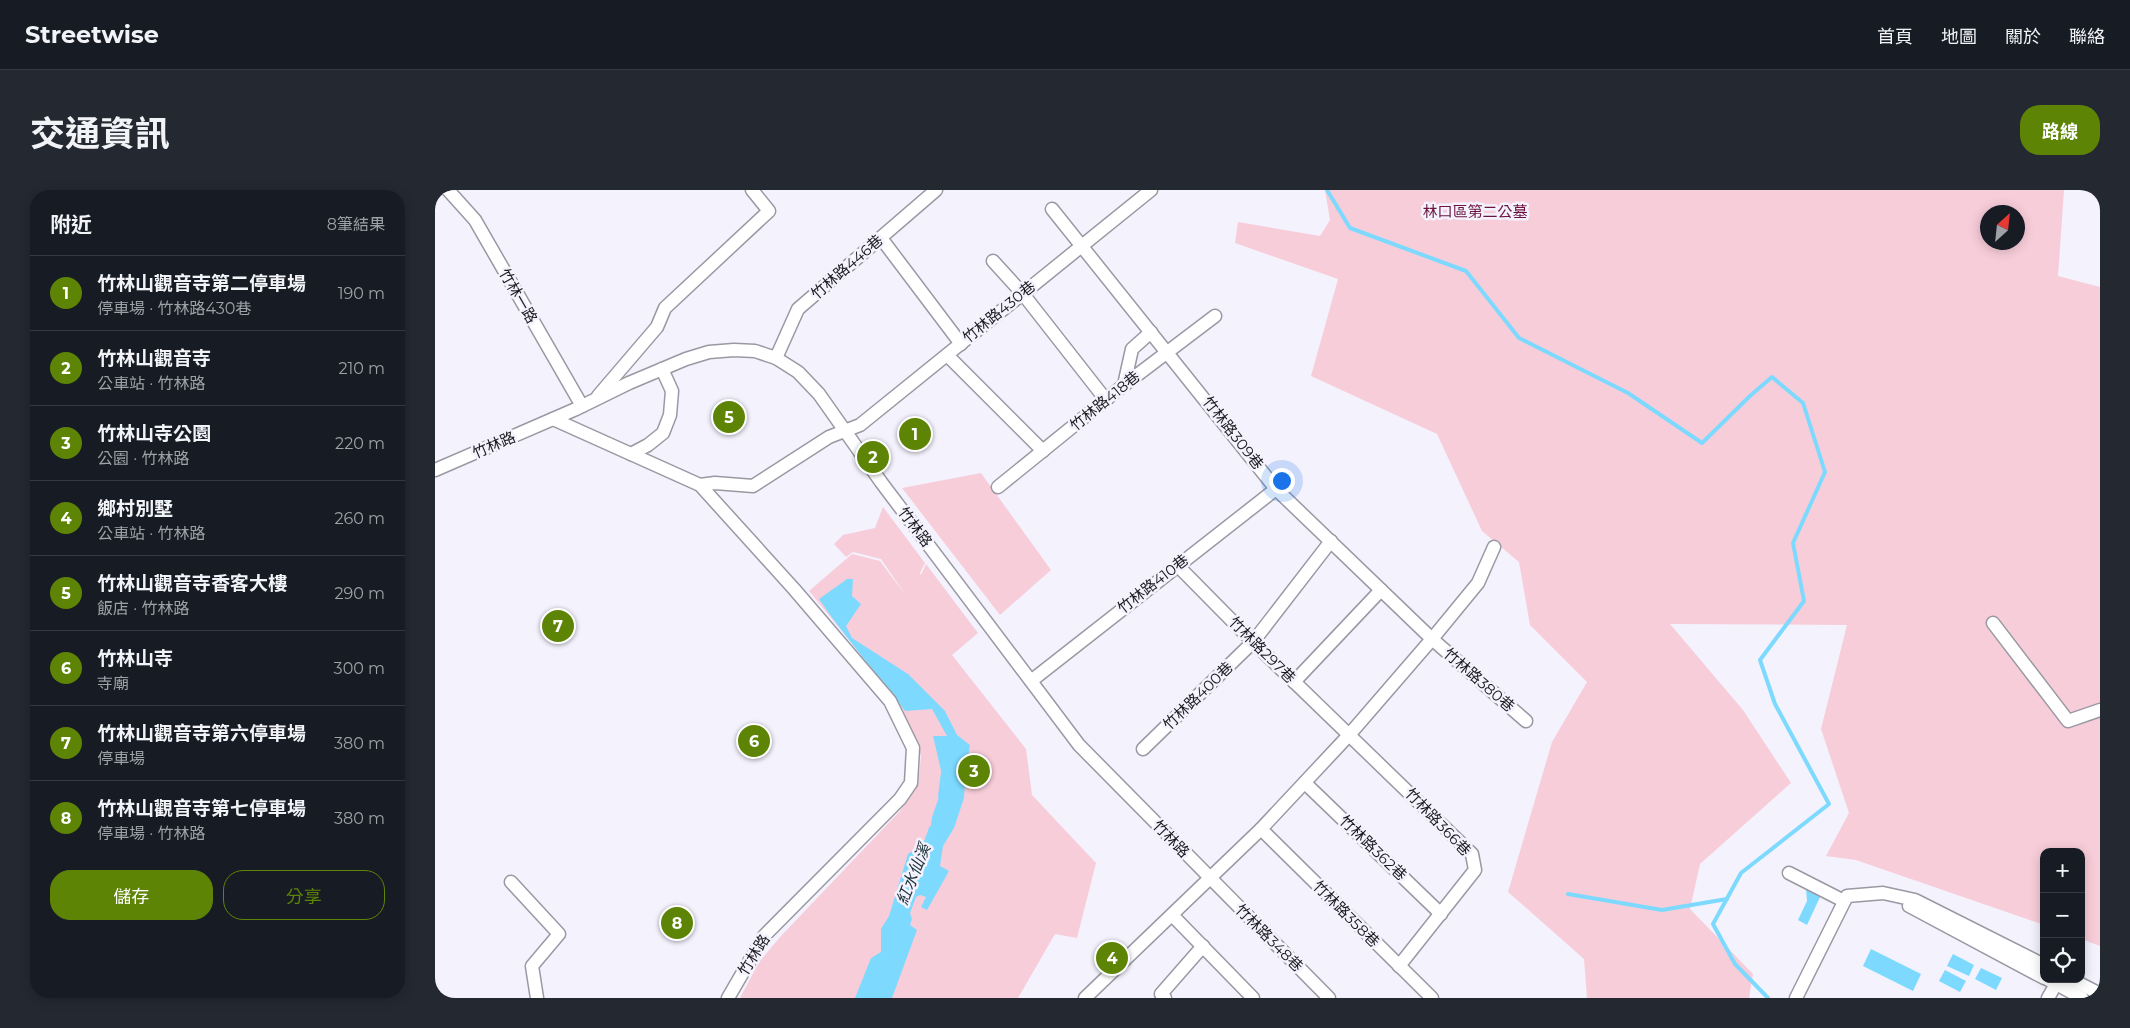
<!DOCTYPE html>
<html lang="zh-TW">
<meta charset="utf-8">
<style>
body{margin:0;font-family:Montserrat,"Noto Sans TC",sans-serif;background:#242831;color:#f1f3f6}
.controls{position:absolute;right:15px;bottom:15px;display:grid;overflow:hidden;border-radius:10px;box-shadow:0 2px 12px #0003}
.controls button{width:45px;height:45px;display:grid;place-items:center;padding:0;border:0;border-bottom:1px solid #363941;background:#171b24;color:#f1f3f6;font:25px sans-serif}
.compass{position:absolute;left:1545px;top:15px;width:45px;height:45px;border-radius:50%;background:#171b24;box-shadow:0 2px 12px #0003;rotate:27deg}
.you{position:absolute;left:846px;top:290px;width:18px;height:18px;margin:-12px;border:4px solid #fff;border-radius:50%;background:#1a73e8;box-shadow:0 0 0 8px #1a73e833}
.badge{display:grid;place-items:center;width:32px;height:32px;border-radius:50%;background:#5e8406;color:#fff;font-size:16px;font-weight:700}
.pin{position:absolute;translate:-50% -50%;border:2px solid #fff;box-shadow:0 1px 5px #0006}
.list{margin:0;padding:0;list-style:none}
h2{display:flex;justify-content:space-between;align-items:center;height:65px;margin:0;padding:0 20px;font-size:21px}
h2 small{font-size:16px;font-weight:400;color:#9ea1a6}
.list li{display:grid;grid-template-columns:32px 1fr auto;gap:15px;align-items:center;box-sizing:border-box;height:75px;padding:0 20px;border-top:1px solid #363941}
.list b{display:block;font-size:19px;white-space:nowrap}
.list p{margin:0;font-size:16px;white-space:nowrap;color:#9ea1a6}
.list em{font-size:16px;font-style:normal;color:#9ea1a6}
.actions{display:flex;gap:10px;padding:15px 20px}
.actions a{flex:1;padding:11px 0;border:1px solid #5e8406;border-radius:20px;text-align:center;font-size:18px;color:#5e8406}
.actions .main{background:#5e8406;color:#fff}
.icon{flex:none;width:28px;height:28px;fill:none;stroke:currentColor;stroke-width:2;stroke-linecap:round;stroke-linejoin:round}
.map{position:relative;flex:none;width:1665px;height:808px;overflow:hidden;border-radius:20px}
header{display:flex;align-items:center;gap:30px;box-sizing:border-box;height:70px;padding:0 25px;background:#171b24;border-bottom:1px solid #363941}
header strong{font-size:24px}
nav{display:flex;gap:28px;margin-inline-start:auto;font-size:18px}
.intro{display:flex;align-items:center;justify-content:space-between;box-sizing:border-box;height:120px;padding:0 30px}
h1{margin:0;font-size:35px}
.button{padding:12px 22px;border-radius:20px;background:#5e8406;color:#fff;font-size:18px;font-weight:700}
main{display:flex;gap:30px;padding:0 30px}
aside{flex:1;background:#171b24;border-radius:20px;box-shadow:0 2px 12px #0003}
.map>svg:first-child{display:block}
.green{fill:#f8cdda;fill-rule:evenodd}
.water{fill:#7ddafe}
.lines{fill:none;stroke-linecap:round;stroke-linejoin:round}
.stream{stroke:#7ddafe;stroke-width:4}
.minor-casing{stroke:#9a99a3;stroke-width:15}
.minor{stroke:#fff;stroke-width:12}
.labels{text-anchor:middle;stroke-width:5;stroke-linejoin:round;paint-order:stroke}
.park-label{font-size:15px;fill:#6c143d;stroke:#f3f2fd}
.street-label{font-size:15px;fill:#19191d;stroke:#f3f2fd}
.water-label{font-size:16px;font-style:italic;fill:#192e36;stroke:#f3f2fd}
</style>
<header>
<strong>Streetwise</strong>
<nav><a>首頁</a><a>地圖</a><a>關於</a><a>聯絡</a></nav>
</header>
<div class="intro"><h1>交通資訊</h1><a class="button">路線</a></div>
<main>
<aside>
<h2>附近<small>8筆結果</small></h2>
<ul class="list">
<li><span class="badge">1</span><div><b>竹林山觀音寺第二停車場</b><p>停車場 · 竹林路430巷</p></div><em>190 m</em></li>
<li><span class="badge">2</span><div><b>竹林山觀音寺</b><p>公車站 · 竹林路</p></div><em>210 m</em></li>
<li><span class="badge">3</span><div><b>竹林山寺公園</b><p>公園 · 竹林路</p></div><em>220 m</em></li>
<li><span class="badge">4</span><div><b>鄉村別墅</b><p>公車站 · 竹林路</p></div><em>260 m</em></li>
<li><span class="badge">5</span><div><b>竹林山觀音寺香客大樓</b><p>飯店 · 竹林路</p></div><em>290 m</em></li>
<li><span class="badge">6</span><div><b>竹林山寺</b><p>寺廟</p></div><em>300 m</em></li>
<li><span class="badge">7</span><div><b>竹林山觀音寺第六停車場</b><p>停車場</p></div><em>380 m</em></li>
<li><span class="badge">8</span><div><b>竹林山觀音寺第七停車場</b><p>停車場 · 竹林路</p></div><em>380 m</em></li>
</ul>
<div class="actions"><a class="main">儲存</a><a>分享</a></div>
</aside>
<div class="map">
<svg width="1665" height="808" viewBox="0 0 1665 808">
<rect width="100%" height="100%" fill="#f3f2fd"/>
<!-- green -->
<g class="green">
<path d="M890,0H1629L1623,86L1665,97V756L1646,749V662H1609V735L1421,670L1391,666L1414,623L1386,539L1412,435L1235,434L1308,520L1356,593L1265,674L1255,719L1318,784L1314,808H1152L1149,769L1073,702L1117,552L1152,492L1095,435L1084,372L1047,341L1002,244L876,186L903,89L800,53L803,32L885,46L895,30ZM1552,22H1582V52H1552Z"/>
<path d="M546,283L616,380L565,425L467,298Z"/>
<path d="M448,317L490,373L485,383L486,385L491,374L543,443L517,465L591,559L597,605L661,673L642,748L620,744L583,808H305L324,772L346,746L465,621L483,595L486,566L475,535L451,495L374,401L417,364L445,371L472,407L446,369L418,362L411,367L399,354L408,345L440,338Z"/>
</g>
<!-- water -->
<g class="water">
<path d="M412,389H418L417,406L426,414L411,436L417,448L473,484L510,521L522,545L535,555L531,578L529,608L519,638L508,656L505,676L514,681L492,720L486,717L491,707L485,705L481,707L475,723L477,729L475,735L482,740L457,808H420L436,768L446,762V739L454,726L473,664L494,650L497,627L509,593L498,546H512L497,519L470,521C442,483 410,448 384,409Z"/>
<path d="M1371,698L1386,705L1372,735L1363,730L1372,711Z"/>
<path d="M1436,759L1486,784L1478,801L1428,776Z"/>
<path d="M1518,764L1539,775L1534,786L1512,776Z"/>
<path d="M1546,778L1567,788L1561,800L1540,789Z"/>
<path d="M1510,780L1531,791L1525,802L1504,791Z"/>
</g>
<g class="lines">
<!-- stream -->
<g class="stream">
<path d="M892,0L915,38L1031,81L1084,148L1193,203L1267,253L1316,205L1337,187L1368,213L1390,282L1358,353L1369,411L1325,470L1340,514L1394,614L1306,683L1278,734L1300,774L1333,808"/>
<path d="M505,607L508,582"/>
<path d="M490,655L496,638"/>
<path d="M1133,704L1227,720L1292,709"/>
</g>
<!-- minor casing -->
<g class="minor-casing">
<g id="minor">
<path d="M13,0L40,30L147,216"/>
<path d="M617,19L841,299L997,449L1091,531"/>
<path d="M446,48L526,154"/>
<path d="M558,71L588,104L671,210"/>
<path d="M512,165L608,261"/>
<path d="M341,168L363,119L501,0"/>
<path d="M689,195L697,159L716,142"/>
<path d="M163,206L222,137L230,118L334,21L317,0"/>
<path d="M118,229L265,295L359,399L455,511L478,558L476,593L465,609L329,746L293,808"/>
<path d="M196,264L213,255L228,243L235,225L237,201L227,179"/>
<path d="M0,280L141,219L194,193L251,169L274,162L299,160L320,161L341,168L363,182L384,204L446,292L644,555L894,808"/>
<path d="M265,295L280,293L318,296L394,247L425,235L716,0"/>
<path d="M563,297L689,195L780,126"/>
<path d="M742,375L818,452L1037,664L1040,680L964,776"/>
<path d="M1558,433L1633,531L1665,520"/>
<path d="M596,491L841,299"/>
<path d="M859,492L946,400"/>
<path d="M708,559L818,452L896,351"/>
<path d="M870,593L1006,724"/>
<path d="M826,639L997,808"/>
<path d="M1354,683L1409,711"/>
<path d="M76,692L124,744L97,776L102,808"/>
<path d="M1474,716L1609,788"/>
<path d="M737,725L818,808"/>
<path d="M1612,789L1647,808"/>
<path d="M1636,789L1665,804"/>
<path d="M650,808L826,639L914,545L997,449L1043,393L1059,357"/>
<path d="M730,808L726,804L768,756"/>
<path d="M1361,808L1412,706L1448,703L1480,710L1609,775"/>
<path d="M1613,808L1621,794"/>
</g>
</g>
<!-- minor -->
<use href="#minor" class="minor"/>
</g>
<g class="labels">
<!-- park labels -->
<g class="park-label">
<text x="1040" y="27">林口區第二公墓</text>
</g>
<!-- street labels -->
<g class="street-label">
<text transform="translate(412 77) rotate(-41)" y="5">竹林路446巷</text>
<text transform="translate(83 106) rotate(60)" y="5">竹林一路</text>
<text transform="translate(564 122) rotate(-39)" y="5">竹林路430巷</text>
<text transform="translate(670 211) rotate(-39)" y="5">竹林路418巷</text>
<text transform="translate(798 243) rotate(52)" y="5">竹林路309巷</text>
<text transform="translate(59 255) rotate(-23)" y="5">竹林路</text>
<text transform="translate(480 337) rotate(53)" y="5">竹林路</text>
<text transform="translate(718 394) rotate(-38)" y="5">竹林路410巷</text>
<text transform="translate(827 460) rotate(45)" y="5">竹林路297巷</text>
<text transform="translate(1044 490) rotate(41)" y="5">竹林路380巷</text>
<text transform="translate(763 506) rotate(-44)" y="5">竹林路400巷</text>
<text transform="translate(1003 632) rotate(46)" y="5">竹林路366巷</text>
<text transform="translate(736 649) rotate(46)" y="5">竹林路</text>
<text transform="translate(938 658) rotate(44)" y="5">竹林路362巷</text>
<text transform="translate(911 724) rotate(45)" y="5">竹林路358巷</text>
<text transform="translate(834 748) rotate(45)" y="5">竹林路348巷</text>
<text transform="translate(319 765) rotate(-58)" y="5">竹林路</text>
</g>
<!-- water labels -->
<g class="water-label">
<text transform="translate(478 684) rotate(-68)" y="6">紅水仙溪</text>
</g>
</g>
</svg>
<div class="controls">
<button>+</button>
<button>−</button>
<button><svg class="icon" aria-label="locate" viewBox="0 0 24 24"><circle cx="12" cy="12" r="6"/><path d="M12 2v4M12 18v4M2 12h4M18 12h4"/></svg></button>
</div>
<svg class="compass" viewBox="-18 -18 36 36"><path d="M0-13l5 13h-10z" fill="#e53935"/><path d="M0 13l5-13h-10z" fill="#9ea1a6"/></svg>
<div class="you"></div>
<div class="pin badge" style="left:480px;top:244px">1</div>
<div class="pin badge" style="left:438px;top:267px">2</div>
<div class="pin badge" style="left:539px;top:581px">3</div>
<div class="pin badge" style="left:677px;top:768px">4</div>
<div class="pin badge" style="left:294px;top:227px">5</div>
<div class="pin badge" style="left:319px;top:551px">6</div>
<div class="pin badge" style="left:123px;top:436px">7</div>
<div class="pin badge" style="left:242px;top:733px">8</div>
</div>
</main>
